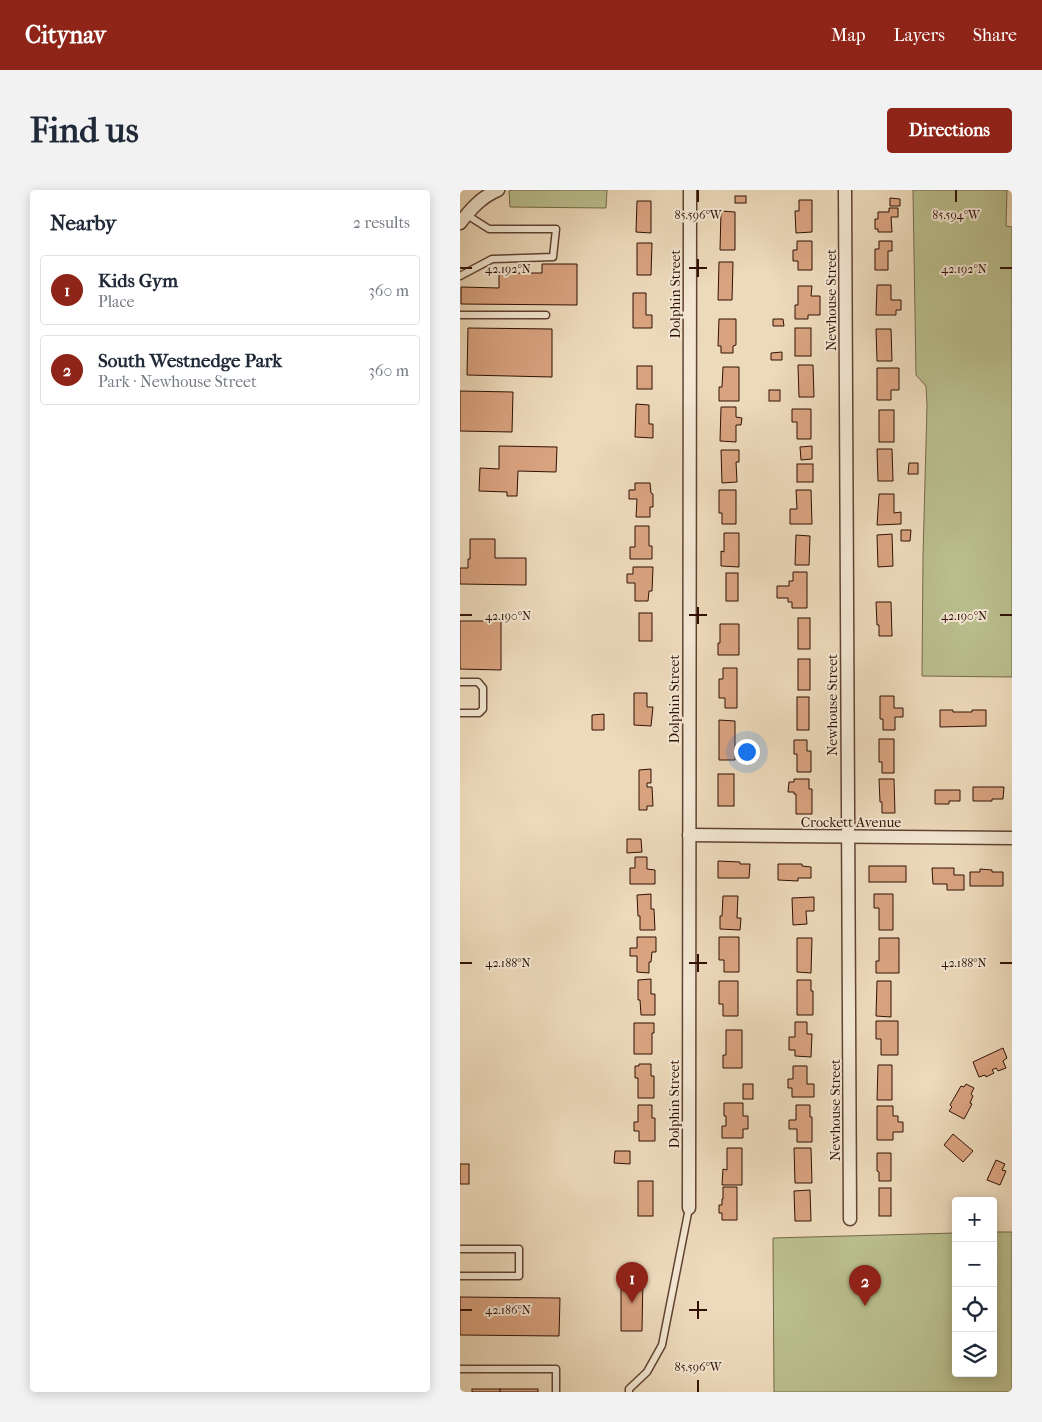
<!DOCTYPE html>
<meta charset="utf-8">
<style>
body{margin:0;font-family:"IM FELL French Canon",serif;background:#f2f2f3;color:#1f2937}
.controls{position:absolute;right:15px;bottom:15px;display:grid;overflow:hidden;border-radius:5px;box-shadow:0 2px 12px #0003}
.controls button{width:45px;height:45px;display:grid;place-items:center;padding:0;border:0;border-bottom:1px solid #e0e1e3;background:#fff;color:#1f2937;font:25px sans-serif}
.you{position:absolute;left:286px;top:561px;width:18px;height:18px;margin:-12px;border:4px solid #fff;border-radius:50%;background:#1a73e8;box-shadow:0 0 0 8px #1a73e833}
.badge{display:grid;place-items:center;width:32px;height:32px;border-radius:50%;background:#8f2418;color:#fff;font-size:16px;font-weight:700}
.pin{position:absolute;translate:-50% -41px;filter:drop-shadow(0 1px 2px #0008)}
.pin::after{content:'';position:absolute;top:26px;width:18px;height:15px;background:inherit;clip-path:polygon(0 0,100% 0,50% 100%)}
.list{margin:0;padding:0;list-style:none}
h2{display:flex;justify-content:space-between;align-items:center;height:65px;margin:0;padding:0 20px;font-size:21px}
h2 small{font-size:16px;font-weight:400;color:#747a83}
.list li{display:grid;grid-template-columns:32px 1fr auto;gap:15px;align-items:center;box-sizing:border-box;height:70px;margin:0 10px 10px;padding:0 10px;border:1px solid #e0e1e3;border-radius:5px}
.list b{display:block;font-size:19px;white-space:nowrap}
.list p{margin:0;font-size:16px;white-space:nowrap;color:#747a83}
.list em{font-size:16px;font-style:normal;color:#747a83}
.icon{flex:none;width:28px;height:28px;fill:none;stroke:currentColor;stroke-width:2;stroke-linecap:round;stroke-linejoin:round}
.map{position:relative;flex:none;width:552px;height:1202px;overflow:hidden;border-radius:5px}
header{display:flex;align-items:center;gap:30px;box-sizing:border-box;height:70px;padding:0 25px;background:#8f2418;color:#fff}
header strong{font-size:24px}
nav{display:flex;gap:28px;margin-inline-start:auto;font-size:18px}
.intro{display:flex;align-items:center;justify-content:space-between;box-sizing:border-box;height:120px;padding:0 30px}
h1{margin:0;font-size:35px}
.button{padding:12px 22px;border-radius:5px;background:#8f2418;color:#fff;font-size:18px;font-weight:700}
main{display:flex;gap:30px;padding:0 30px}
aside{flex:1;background:#fff;border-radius:5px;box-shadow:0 2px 12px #0003}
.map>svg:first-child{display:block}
.green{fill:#babf8e;stroke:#76684a}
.building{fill:#d9a380;stroke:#311105}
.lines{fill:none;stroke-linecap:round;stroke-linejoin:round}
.service-casing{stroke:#604332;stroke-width:9}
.minor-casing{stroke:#604332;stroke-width:15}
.service{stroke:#f3e7d3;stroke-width:6}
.minor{stroke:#f3e7d3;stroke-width:12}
.ticks{fill:none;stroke:#311105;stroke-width:2}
.labels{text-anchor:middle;stroke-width:4;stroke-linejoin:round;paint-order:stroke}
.street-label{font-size:14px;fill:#311105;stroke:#f3e7d3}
.ticks-label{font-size:12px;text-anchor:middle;fill:#311105;stroke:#f3e7d3;stroke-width:4;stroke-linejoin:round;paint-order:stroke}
</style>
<header>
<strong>Citynav</strong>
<nav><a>Map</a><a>Layers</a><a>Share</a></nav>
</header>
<div class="intro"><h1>Find us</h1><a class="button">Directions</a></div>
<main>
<aside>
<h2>Nearby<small>2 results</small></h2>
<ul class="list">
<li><span class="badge">1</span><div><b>Kids Gym</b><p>Place</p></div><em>360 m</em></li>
<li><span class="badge">2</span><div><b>South Westnedge Park</b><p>Park · Newhouse Street</p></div><em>360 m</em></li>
</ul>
</aside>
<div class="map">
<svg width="552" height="1202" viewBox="0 0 552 1202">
<rect width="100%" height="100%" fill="#eddabb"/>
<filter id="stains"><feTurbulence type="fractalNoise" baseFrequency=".004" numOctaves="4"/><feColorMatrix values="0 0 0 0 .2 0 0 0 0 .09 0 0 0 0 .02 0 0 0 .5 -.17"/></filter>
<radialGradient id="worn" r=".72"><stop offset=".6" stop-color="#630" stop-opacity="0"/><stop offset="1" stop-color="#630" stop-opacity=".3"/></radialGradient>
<!-- green -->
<g class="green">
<path d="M52,0H147L146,18L50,17L49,1Z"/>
<path d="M453,0H547L546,36L552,37V487L462,486L463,366L467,216L466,196L456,185Z"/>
<path d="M533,1042H552V1202H314L313,1048L496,1043V1183H533Z"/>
</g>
<!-- building -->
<g class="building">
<rect x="275" y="6" width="11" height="7"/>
<path d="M430,8L440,9V16H430Z"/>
<path d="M339,10H352V42L336,43L335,21H339Z"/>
<path d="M177,11H191V43L176,42Z"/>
<path d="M429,18H438V27H431L432,42H418V39H415V29H418V22H429Z"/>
<path d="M261,21L275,22V60H260Z"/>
<path d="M337,51H352V80H338V71H333V60H337Z"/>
<path d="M419,51H432V61H428V80H415V59H419Z"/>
<path d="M177,53H192L191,85H177Z"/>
<path d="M259,72H273L272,110H258Z"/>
<path d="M82,74H117V115L1,114V97L39,98V83H82Z"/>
<path d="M417,95H431V110H441V120H436V125H416Z"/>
<path d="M338,96H352L351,106H360V125H348V129H335V115H338Z"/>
<path d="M173,103H186V125H192V138H173Z"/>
<path d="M259,129H276V155L273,156V163H261V156H258Z"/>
<path d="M313,129H323L324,136H313Z"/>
<path d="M8,138L92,139V187L7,185Z"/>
<rect x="335" y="138" width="16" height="28"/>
<path d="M416,139H431L432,171H417Z"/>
<path d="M322,162V170H311V163Z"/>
<path d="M338,175H353L354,207H339Z"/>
<rect x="177" y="176" width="15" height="23"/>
<path d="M263,177H279V211H259V197H262Z"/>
<path d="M417,178H439V200H431V210H417Z"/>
<rect x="309" y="200" width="11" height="11"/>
<path d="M0,201L53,202L52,242L0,241Z"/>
<path d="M176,214L189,215V234H193V248L175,247Z"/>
<path d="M261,217H276V227L282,228L281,235H276V252L260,251Z"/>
<path d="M332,219H351V249H337V232H332Z"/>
<rect x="419" y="220" width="15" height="32"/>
<path d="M39,256L97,257L96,282L58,281L57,306H47V302L19,301L20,278L39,279Z"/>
<path d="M352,256V269L341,270L340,257Z"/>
<path d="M417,259H432L433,291H418Z"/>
<path d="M261,260H279V272H276L277,292L262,293Z"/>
<path d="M449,273H458V284H448Z"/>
<rect x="337" y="274" width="16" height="18"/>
<path d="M175,293H190L191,303L193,304V317H190V327H176L177,309H169V300H175Z"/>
<path d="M259,300H276V334H262V323H259Z"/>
<path d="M336,300H351L352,334H330V319H337Z"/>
<path d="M419,304H434V323L441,322V334L417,335Z"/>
<path d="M175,336H189V356H192V369H170V357H175Z"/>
<path d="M441,340H451L450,351H441Z"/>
<path d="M264,343H279V377L261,376V361L264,362Z"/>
<path d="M432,344L433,376L418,377L417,345Z"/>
<path d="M336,345L350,346L349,375H335Z"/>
<path d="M10,349H35V368H66V395L0,394V378H8V369H10Z"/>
<path d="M173,377H193L192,401H189L188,411H175V393H167V384H173Z"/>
<path d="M333,382H347V418H332V412H328V408H317V396H329V391H333Z"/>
<rect x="266" y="383" width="12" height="28"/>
<path d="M416,412H431L432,446H419V435H417Z"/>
<rect x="179" y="423" width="13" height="28"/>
<rect x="338" y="428" width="12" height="31"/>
<path d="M0,431H41V480L0,479Z"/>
<path d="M260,434H279V465H258V453H260Z"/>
<rect x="338" y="469" width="12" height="31"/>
<path d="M263,478H277V518H265V508H259V489H263Z"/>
<path d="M174,503H187V517H193L191,536L174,535Z"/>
<path d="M420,506H434V518H443V527H435V540H423V529H420Z"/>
<rect x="337" y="507" width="12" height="33"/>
<path d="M480,520H493V522H512V520H526V536L480,537Z"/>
<path d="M144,524V540H132V525Z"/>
<path d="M259,530L275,531V570H259Z"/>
<path d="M419,549H434V583H422V572H419Z"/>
<path d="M334,550H347V561H351V582H337V564H334Z"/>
<path d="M191,579V593H187V597H192L193,616H187V620H179V580Z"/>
<rect x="258" y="584" width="16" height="32"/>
<path d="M334,589H349V599H352V624H336V604H334V602H328L329,592H334Z"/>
<path d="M419,589H434L435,623H422V612H420Z"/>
<path d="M513,597H544L543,609H532V611H513Z"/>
<path d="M475,600H500V611H489V614H475Z"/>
<path d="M167,649H181L182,662L167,663Z"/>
<path d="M175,667H187V679L195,680V694H170V678H175Z"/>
<path d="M258,671L280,672V674H290L289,688H258Z"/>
<path d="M318,674H342V676L351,677V688H338V691L318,690Z"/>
<rect x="409" y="676" width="37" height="16"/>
<path d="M472,678H494V685H504V700H487V694H473Z"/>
<path d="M520,679L532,680V682H543V696H510V682H520Z"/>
<path d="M191,704V719H194L195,740H180V726H178L177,705Z"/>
<path d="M414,704H433V740H419V718H414Z"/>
<path d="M263,706H278L277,728H281L280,740L260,739V726H262Z"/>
<path d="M354,707V721H346L347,734L333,735L332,708Z"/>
<path d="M177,747H196V762H192L191,772H189V783L177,782V766H170V758H177Z"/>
<path d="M259,747H279V782H264V770H259Z"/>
<path d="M337,748H352L351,783L337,782Z"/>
<path d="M419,748H439V783H416V771H419Z"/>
<path d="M191,789V804H195V825H181L180,810H178V790Z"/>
<path d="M337,790H351V801H353V825H337Z"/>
<path d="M259,791H278V826H263V814H259Z"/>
<path d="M417,791H431V827L416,826Z"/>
<path d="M416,831H438V865H421V849H416Z"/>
<path d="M335,832H347V844H352L351,867L335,866V860H329V847H335Z"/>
<path d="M174,833H194V843H192V864H174Z"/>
<path d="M266,840H282V878H263V865H266Z"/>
<path d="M543,858L547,868L543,871L546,878L538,881L536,878L532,880L534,883L526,887L525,885L519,887L513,872Z"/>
<path d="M179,874H191V886H194V908H178V888H175V876H179Z"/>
<path d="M418,875H432V910H417Z"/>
<path d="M333,876H347V894H354V907H332V898H328V889H333Z"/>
<rect x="283" y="894" width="10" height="15"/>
<path d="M506,894L514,898L511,904L513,906L510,913L512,914L504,929L489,921L492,917L490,915L501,896L504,897Z"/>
<path d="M264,913H283V926H288V939H283V948H262V936H266V926H264Z"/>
<path d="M178,915H192V928H195V951H179V941H174V932H178Z"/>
<path d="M336,915H350V927H352V952H337V939H329V930H336Z"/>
<path d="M417,916H433V926H438V932H443V942H433V950H417Z"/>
<path d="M493,944L513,961L503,972L484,955Z"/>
<path d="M267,958H282V995H262L263,979L267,980Z"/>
<path d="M334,958H351L352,993H335Z"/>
<path d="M155,961H170V974L154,973Z"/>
<path d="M417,963H431V991H419V982L417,981Z"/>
<path d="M536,970L545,974L542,980L546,981L540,995L527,990Z"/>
<rect x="0" y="974" width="9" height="20"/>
<rect x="178" y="991" width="15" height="35"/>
<path d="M263,997H277V1030H262V1023H259V1015H262V1009H263Z"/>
<rect x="419" y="998" width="12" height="28"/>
<path d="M350,1000L351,1031H335L334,1001Z"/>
<path d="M161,1085H183L182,1141H161Z"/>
<path d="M0,1107L100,1108L99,1146L0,1145Z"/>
<rect x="12" y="1199" width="28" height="3"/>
<rect x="40" y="1199" width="38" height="3"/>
</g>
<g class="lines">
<!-- service casing -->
<g class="service-casing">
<g id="service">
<path d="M0,86L32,69L93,67L96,39H29L7,25"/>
<path d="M0,125H86"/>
<path d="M0,492H18L23,498V519L19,523H0"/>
<path d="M0,1059H59V1086H0"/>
<path d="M0,1179H96V1202"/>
<path d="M169,1202V1199L187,1182L202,1155L229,1018"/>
</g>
</g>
<!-- minor casing -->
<g class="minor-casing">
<g id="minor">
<path d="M385,0L390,1029"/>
<path d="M0,33C11,19 21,7 38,0"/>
<path d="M229,645L552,648"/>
<path d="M229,1018L230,0"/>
</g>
</g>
<!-- service -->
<use href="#service" class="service"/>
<!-- minor -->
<use href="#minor" class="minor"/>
</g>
<!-- ticks -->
<path class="ticks" d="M238,0V12M496,0V12M238,69V87M0,78H12M229,78H247M540,78H552M238,417V434M0,425H12M229,425H247M540,425H552M238,764V782M0,773H12M229,773H247M540,773H552M238,1111V1129M0,1120H12M229,1120H247M238,1190V1202"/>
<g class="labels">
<!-- street labels -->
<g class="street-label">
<text transform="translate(215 104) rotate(-90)" y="5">Dolphin Street</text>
<text transform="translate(371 110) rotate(-90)" y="5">Newhouse Street</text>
<text transform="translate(214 509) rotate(-90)" y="5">Dolphin Street</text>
<text transform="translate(372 515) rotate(-90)" y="5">Newhouse Street</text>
<text x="391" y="637">Crockett Avenue</text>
<text transform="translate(214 914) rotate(-90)" y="5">Dolphin Street</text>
<text transform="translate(375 920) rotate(-90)" y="5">Newhouse Street</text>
</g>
</g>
<g class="ticks-label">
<text x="238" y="29">85.596°W</text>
<text x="496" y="29">85.594°W</text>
<text x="48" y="83">42.192°N</text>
<text x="504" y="83">42.192°N</text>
<text x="48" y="430">42.190°N</text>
<text x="504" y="430">42.190°N</text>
<text x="48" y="777">42.188°N</text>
<text x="504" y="777">42.188°N</text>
<text x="48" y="1124">42.186°N</text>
<text x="238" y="1181">85.596°W</text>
</g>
<rect width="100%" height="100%" filter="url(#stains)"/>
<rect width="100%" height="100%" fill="url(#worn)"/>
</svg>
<div class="controls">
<button>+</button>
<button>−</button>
<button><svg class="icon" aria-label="locate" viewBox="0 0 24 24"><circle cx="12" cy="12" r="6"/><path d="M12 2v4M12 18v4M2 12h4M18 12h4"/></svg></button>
<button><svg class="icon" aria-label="layers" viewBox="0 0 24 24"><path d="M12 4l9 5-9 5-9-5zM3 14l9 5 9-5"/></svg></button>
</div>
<div class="you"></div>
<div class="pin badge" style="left:172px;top:1113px">1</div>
<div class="pin badge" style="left:405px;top:1116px">2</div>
</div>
</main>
